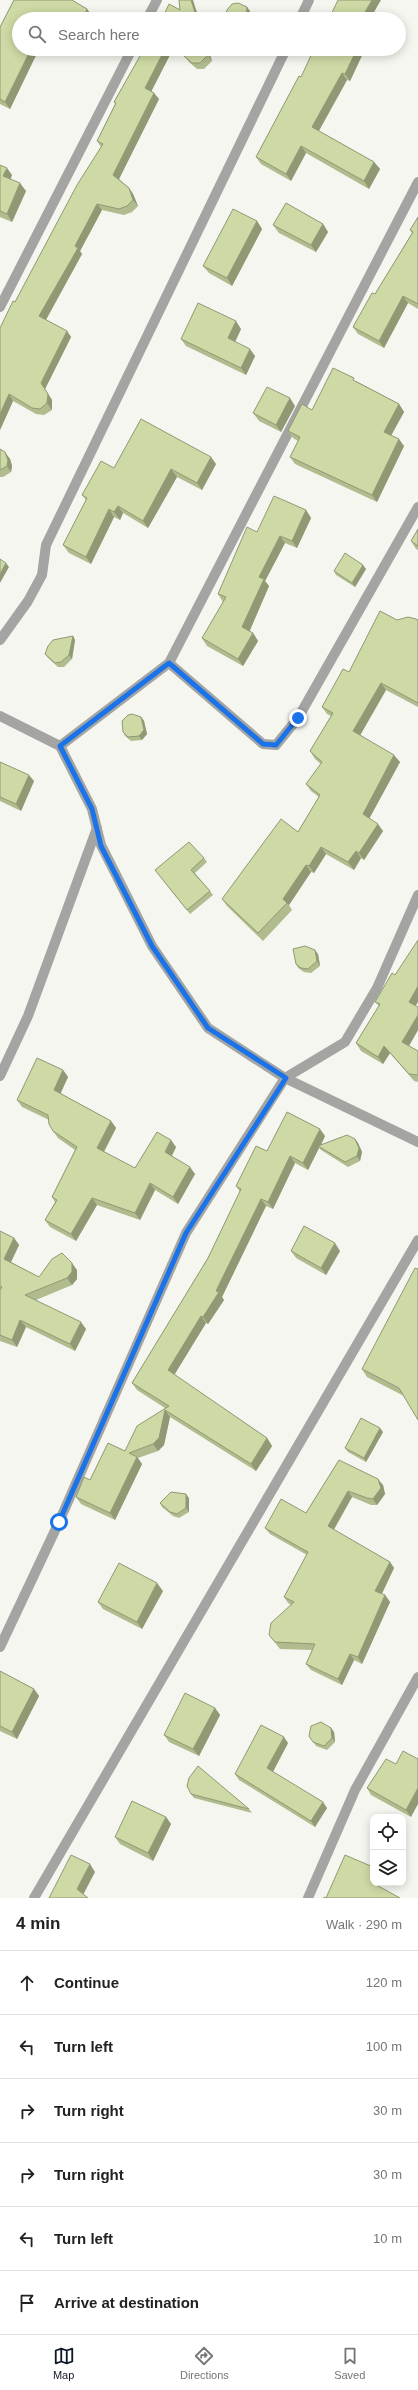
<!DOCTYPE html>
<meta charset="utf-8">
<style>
body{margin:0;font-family:Helvetica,sans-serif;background:#f6f6f6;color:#222}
.controls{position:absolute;right:12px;bottom:12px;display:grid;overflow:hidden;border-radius:8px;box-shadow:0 2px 10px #0003}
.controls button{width:36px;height:36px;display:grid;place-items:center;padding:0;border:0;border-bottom:1px solid #e0e0e0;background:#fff;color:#222;font:20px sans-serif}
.stop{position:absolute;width:12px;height:12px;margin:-9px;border:3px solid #1a73e8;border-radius:50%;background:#fff}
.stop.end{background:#1a73e8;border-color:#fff;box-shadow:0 1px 4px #0008}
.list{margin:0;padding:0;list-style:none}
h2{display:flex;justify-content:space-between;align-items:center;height:52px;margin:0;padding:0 16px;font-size:17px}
h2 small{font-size:13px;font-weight:400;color:#767676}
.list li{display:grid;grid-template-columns:26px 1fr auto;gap:12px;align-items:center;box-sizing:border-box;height:64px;padding:0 16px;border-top:1px solid #e0e0e0}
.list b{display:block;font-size:15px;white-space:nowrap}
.list em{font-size:13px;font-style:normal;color:#767676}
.icon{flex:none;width:22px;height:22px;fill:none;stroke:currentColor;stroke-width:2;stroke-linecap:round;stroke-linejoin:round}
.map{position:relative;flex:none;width:418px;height:1898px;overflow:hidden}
.search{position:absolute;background:#fff;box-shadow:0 2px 10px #0003;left:12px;right:12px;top:12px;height:44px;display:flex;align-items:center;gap:10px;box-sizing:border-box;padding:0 14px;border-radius:22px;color:#767676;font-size:15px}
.sheet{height:436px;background:#fff}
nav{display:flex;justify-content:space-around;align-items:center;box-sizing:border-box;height:56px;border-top:1px solid #e0e0e0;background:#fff;font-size:11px;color:#767676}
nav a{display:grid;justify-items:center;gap:2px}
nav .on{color:#111827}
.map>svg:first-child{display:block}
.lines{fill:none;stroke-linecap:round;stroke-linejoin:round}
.minor{stroke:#a4a5a2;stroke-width:10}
.wall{fill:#b0bb8e}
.shaded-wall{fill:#909974}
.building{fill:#cddaa5;stroke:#909974}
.route{stroke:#1a73e8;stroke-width:5}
</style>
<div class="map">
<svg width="418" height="1898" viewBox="0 0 418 1898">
<rect width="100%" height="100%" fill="#f4f6ef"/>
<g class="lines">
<!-- minor -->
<g class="minor">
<path d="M147,19L157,0"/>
<path d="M300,19L309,0"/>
<path d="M0,307L132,49"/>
<path d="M0,640L28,601L42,575L46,545L286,49"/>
<path d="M169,663L263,744L276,745L298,718L418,507"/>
<path d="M0,716L60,746L92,809L101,845L152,946L208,1028L285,1078L418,1142"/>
<path d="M60,746L169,663L418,182"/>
<path d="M0,1076L28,1016L97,828"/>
<path d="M0,1647L59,1522L186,1233L285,1078L345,1042L377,988L418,895"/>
<path d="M34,1898L418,1240"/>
<path d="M308,1898L355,1790L418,1677"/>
</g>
</g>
<!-- wall -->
<g class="wall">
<path d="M14,0H72L87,9L92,16L91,19H19V49H39L10,109L0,104V27Z"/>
<path d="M144,49H170L172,51L151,91L159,99L119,179L129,188L133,194L138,206L132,212L124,215L102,210L80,251L82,254L46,320L67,331L71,337L45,389L52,400V410L44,415L36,414L13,401L0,430L15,302L101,147L97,141L115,104L114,102Z"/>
<path d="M184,49H208L212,61L204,69H197L189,62L184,56Z"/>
<path d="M365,49L350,81L347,80L319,131L374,162L380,169L369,189L306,153L291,181L261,164L256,157L301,77Z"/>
<path d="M0,165L12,175L10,179L26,191L12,222L0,217Z"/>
<path d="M418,217V309L408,303L384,348L358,334L353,327L375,294L412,233L410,230Z"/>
<path d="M257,221L262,229L232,286L209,273L203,266Z"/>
<path d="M323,224L328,232L316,252L279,233L273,225Z"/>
<path d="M241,329L235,342L255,356L246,375L186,346L181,339Z"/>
<path d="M356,381L399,404L404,412L391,436L404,446L377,502L295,464L290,457L298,441L293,438L288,431L312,410Z"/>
<path d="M295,406L281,432L259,421L253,413Z"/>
<path d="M0,449L10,459L12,466L11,472L3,477H0Z"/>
<path d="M216,464L202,490L177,477L148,528L123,513L120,520L114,517L91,564L69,553L63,545L86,500L82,495L114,468Z"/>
<path d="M306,510L311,518L297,548L285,543L265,581L269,586L249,631L253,633L258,641L243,666L207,646L202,638L223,602L218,594L257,532Z"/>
<path d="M418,529V550L416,549L411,541Z"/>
<path d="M366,569L355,587L336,575L334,571Z"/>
<path d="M397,620H418V707L386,690L360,735L400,762L369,818L383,831L364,860L361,858L354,870L326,854L314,873L311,872L289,905L292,910L263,941L227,906L222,899L298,832L319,797L311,791L306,784L321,764L315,759L310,751L331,716L327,714L322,707L349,672Z"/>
<path d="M73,636L75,640L72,659L64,667H58L48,658L45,654Z"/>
<path d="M141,717L144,721L147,734L142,740L131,741L125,736L123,732Z"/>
<path d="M0,762L34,781L21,811L0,801Z"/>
<path d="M204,858L207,862L195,873L210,891L213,895L190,914L155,870Z"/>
<path d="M318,954L320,966L311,973L304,972L298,968L296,964Z"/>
<path d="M395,975L416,1006L418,1007V1030L409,1046L418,1051V1082L414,1081L390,1053L383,1064L361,1051L356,1043L379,1006L375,1002Z"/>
<path d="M63,1070L68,1077L60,1093L111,1121L116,1128L104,1152L135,1168L176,1147L172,1156L195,1174L178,1204L155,1190L140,1220L97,1205L76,1241L50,1227L45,1220L55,1202L52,1197L75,1150L58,1138L53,1131L49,1120L22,1107L17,1100Z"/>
<path d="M325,1136L321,1145L355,1139L358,1143L362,1152L360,1161L348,1167L321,1150L319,1148L308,1170L295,1163L273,1209L266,1206L222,1297L224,1300L208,1324L206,1323L174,1375L267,1438L272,1446L256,1471L170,1417L164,1445L158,1451L138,1458L142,1464L115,1520L81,1504L76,1497L90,1480L125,1451L165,1408L137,1390L132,1383L208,1258L240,1192L236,1186L267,1151Z"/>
<path d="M0,1231L14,1238L19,1245L11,1262L39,1277L77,1270V1279L72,1285L36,1300L86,1329L75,1351L26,1327L17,1347L0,1341Z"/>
<path d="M291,1251H340L326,1275L296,1258Z"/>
<path d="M418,1269L404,1396L367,1377L362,1369Z"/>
<path d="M383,1432L366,1462L348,1452L345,1448Z"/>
<path d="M339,1460L383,1485L385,1494L377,1505H371L352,1497L334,1530L390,1562L394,1568L382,1594L385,1595L390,1602L362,1664L354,1660L342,1685L311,1670L306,1664L312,1650L280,1649L269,1635L291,1605L288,1603L284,1597L307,1555L270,1534L265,1528L306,1513Z"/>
<path d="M189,1498V1512L179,1518L173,1516L162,1507L160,1503Z"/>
<path d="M163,1591L142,1629L103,1609L98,1602Z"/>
<path d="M0,1671L34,1689L39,1696L17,1739L0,1731Z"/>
<path d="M215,1708L220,1715L199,1756L169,1742L164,1735Z"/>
<path d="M331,1728L334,1732L335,1742L327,1750L316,1746L309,1736Z"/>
<path d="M288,1743L273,1772L327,1808L315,1827L239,1780L235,1774Z"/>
<path d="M396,1764L411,1817L371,1795L367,1788Z"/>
<path d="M191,1794L249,1809L252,1813L194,1798Z"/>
<path d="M166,1817L171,1824L153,1861L120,1844L115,1837Z"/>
</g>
<!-- shaded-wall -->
<g class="shaded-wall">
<path d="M191,0H193L199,19H197Z"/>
<path d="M372,0H381L370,19H361Z"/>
<path d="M247,7L250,11L249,19H246Z"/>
<path d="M87,9L92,16L91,19H83Z"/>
<path d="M31,49H39L10,109L5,102Z"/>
<path d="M165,49H170L172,51L150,94L145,88Z"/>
<path d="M206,49H208L212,61L208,55Z"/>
<path d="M357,49H365L350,81L345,74Z"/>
<path d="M342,73L347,80L317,134L312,127Z"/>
<path d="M154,93L159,99L118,181L113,175Z"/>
<path d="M301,146L306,153L291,181L286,174Z"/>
<path d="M374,162L380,169L369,189L364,181Z"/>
<path d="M7,168L12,175L9,184L3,176Z"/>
<path d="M20,183L26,191L12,222L7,214Z"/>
<path d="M129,188L133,194L138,206L133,200Z"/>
<path d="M97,204L102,210L80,251L82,254L44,323L39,316L75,246Z"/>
<path d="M257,221L262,229L232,286L227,278Z"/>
<path d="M323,224L328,232L316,252L311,245Z"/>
<path d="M403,296L408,303L384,348L379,341Z"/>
<path d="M236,321L241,329L233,346L228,338Z"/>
<path d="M67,331L71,337L45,389L52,400V410L47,403L41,383Z"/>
<path d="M250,349L255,356L246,375L241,368Z"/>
<path d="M9,394L13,401L0,430V414Z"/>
<path d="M290,398L295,406L281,432L276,425Z"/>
<path d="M399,404L404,412L389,439L384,432Z"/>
<path d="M399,439L404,446L377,502L372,495Z"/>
<path d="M5,452L10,459L12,466L11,472L7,466Z"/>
<path d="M211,457L216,464L202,490L197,483Z"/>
<path d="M171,469L177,477L148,528L143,521Z"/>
<path d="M118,506L123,513L120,520L114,512Z"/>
<path d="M109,509L114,517L91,564L86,557Z"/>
<path d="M306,510L311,518L297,548L292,541Z"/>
<path d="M280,536L285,543L265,581L269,586L248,635L242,627L259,577Z"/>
<path d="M6,563L9,567L0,583V574Z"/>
<path d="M363,565L366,569L355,587L352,583Z"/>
<path d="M253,633L258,641L243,666L238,659Z"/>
<path d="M73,636L75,640L72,659L69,655Z"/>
<path d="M381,683L386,690L358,739L353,731Z"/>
<path d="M141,717L144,721L147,734L142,740L139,736Z"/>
<path d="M394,755L400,762L368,821L363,814Z"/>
<path d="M29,775L34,781L21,811L16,804Z"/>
<path d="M378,824L383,831L364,860L359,853Z"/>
<path d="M321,847L326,854L314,873L309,866Z"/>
<path d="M356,851L361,858L354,870L348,862Z"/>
<path d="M306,865L311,872L289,905L283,899Z"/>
<path d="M315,950L318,954L320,966L317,961Z"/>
<path d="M418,986V1002L414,1009L409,1002Z"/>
<path d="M418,1015V1030L407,1049L402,1042Z"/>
<path d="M384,1046L390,1053L383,1064L378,1057Z"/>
<path d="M63,1070L68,1077L59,1097L54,1090Z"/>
<path d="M111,1121L116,1128L102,1155L97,1148Z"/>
<path d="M320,1129L325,1136L320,1147L318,1146L319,1148L308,1170L303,1163Z"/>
<path d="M355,1139L358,1143L362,1152L360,1161L357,1156Z"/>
<path d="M171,1140L176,1147L170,1159L165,1152Z"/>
<path d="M290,1156L295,1163L273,1209L268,1202Z"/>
<path d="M190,1167L195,1174L178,1204L173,1197Z"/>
<path d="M150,1183L155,1190L140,1220L135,1213Z"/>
<path d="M92,1198L97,1205L76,1241L71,1234Z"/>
<path d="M261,1199L266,1206L222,1297L224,1300L208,1324L203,1317Z"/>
<path d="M14,1238L19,1245L9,1266L4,1259Z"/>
<path d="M335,1243L340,1251L326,1275L321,1268Z"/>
<path d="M72,1263L77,1270V1279L72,1285L67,1278Z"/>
<path d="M201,1316L206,1323L173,1377L168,1370Z"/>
<path d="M20,1320L26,1327L17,1347L12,1340Z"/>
<path d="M81,1322L86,1329L75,1351L70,1344Z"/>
<path d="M165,1410L170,1417L164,1445L158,1451L153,1444Z"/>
<path d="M380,1428L383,1432L366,1462L364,1458Z"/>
<path d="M267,1438L272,1446L256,1471L251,1464Z"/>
<path d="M137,1457L142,1464L115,1520L110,1513Z"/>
<path d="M378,1479L383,1485L385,1494L377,1505L373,1499Z"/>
<path d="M348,1491L352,1497L332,1532L328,1526Z"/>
<path d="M186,1494L189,1498V1512L186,1508Z"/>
<path d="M390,1562L394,1568L380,1597L375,1591Z"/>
<path d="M157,1583L163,1591L142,1629L137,1622Z"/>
<path d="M385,1595L390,1602L362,1664L358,1657Z"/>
<path d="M350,1654L354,1660L342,1685L338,1679Z"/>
<path d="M34,1689L39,1696L17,1739L12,1732Z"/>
<path d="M215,1708L220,1715L199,1756L193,1749Z"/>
<path d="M331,1728L334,1732L335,1742L332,1738Z"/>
<path d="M284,1737L288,1743L271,1775L267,1768Z"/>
<path d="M418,1788V1804L411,1817L406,1810Z"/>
<path d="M323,1802L327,1808L315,1827L311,1821Z"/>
<path d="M166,1817L171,1824L153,1861L148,1853Z"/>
<path d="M90,1864L95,1872L82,1897L77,1889Z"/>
<path d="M373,1877V1883H379L376,1889L371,1882Z"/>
</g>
<!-- building -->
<g class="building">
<path d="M14,0H72L87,9L83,19H19V49H31L5,102L0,99V27Z"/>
<path d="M179,0H191L197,19H162L169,4L180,10Z"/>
<path d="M338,0H372L361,19H329Z"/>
<path d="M238,3L247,7L246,19H224L227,10L232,4Z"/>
<path d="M144,49H165L145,88L154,93L113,175L129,188L133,200L127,206L119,209L97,204L75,246L78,248L39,316L67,331L41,383L48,394L47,403L40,409L32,408L9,394L0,414V328L13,301L15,302L77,185L103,144L97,141L116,103L114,102Z"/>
<path d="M184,49H206L208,55L200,63H192L184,56Z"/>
<path d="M314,49H357L345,74L342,73L312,127L374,162L364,181L301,146L286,174L256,157L299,76L301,77Z"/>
<path d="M0,165L7,168L3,176L20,183L7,214L0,211Z"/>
<path d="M286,203L323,224L311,245L273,225Z"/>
<path d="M233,209L257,221L227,278L203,266Z"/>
<path d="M418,217V304L403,296L379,341L353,327L372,293L375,294L413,232L410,230Z"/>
<path d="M198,303L236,321L228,338L250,349L241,368L181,339Z"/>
<path d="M333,368L354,378L353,380L399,404L384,432L399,439L372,495L290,457L300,437L288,431L302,404L312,410Z"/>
<path d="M267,387L290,398L276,425L253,413Z"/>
<path d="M141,419L211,457L197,483L171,469L143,521L118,506L114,512L109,509L86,557L63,545L87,498L82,495L101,461L114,468Z"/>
<path d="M0,449L5,452L8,460L7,466L0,470Z"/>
<path d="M274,496L306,510L292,541L280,536L259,577L264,579L242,627L253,633L238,659L202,638L226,597L218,594L247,527L257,532Z"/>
<path d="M418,529V546L411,541Z"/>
<path d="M345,553L363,565L352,583L334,571Z"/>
<path d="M0,559L6,563L0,574Z"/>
<path d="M380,611L397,620L408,617L416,619L418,620V703L381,683L353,731L394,755L363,814L378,824L359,853L356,851L348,862L321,847L309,866L306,865L283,899L287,903L258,933L222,899L281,819L298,832L320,795L306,784L322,762L310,751L333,713L322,707L343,669L349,672Z"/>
<path d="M73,636L69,655L61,662L55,663L45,654L48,646L53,640Z"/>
<path d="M132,714L141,717L144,730L139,736L128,737L123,732L122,721L128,715Z"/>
<path d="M0,762L29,775L16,804L0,797Z"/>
<path d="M189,842L204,858L191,870L210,891L187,910L155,870Z"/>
<path d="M418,940V986L409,1002L418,1007V1015L402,1042L418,1051V1075H417L409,1074L384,1046L378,1057L356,1043L380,1004L375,1002L392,973L395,975Z"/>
<path d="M305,946L315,950L317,961L308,969L301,968L296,964L293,949Z"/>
<path d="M37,1058L63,1070L54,1090L111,1121L97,1148L135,1168L157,1132L171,1140L165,1152L190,1167L173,1197L150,1183L135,1213L92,1198L71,1234L45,1220L57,1200L52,1197L77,1147L53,1131L49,1124L48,1115L17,1100Z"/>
<path d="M287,1112L320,1129L303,1163L290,1156L268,1202L261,1199L216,1291L219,1292L203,1317L201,1316L168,1370L267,1438L251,1464L165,1410L159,1438L153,1444L129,1453L137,1457L110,1513L76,1497L84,1477L90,1480L108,1443L125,1451L137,1426L169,1406L132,1383L208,1258L241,1189L236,1186L256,1146L267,1151Z"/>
<path d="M347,1135L355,1139L359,1148L357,1156L345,1162L318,1146Z"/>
<path d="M304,1226L335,1243L321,1268L291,1251Z"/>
<path d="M0,1231L14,1238L4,1259L39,1277L52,1259L62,1253L72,1263V1272L67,1278L25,1295L81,1322L70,1344L20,1320L12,1340L0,1335V1290L2,1287L0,1286Z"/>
<path d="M415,1268L418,1269V1420L399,1388L362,1369Z"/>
<path d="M361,1418L380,1428L364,1458L345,1448Z"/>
<path d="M339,1460L378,1479L381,1488L373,1499L367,1498L348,1491L328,1526L390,1562L375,1591L385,1595L358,1657L350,1654L338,1679L306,1664L315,1644L275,1642L269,1635L271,1623L294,1602L284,1597L308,1552L265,1528L281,1499L306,1513Z"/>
<path d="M171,1492L186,1494V1508L177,1514L170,1512L160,1503Z"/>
<path d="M119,1563L157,1583L137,1622L98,1602Z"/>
<path d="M0,1671L34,1689L12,1732L0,1726Z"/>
<path d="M185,1693L215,1708L193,1749L164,1735Z"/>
<path d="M321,1722L331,1728L332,1738L324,1746L313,1742L309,1736L311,1726Z"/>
<path d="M261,1725L284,1737L267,1768L323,1802L311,1821L235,1774Z"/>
<path d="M403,1751L418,1759V1788L406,1810L367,1788L386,1759L396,1764Z"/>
<path d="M198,1766L249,1809L191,1794L187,1786L189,1778Z"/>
<path d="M132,1801L166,1817L148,1853L115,1837Z"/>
<path d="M71,1855L90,1864L77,1889L88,1898H49Z"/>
<path d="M345,1855L373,1867V1877L371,1882L400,1898H324V1897L326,1898Z"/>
</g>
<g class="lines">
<!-- route -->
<path class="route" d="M59,1522L186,1233L286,1078L208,1028L152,946L101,846L92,809L60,746L169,663L263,744L276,745L298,718"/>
</g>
</svg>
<div class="controls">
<button><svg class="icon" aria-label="locate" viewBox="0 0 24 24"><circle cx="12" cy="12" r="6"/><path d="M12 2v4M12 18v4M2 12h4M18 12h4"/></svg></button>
<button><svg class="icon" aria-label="layers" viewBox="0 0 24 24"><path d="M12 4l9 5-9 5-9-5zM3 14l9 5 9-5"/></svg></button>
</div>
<div class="stop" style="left:59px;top:1522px"></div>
<div class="stop end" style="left:298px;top:718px"></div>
<div class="search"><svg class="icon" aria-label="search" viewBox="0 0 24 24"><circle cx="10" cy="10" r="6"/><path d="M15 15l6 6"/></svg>Search here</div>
</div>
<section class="sheet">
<h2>4 min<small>Walk · 290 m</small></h2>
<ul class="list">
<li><svg class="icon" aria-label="ahead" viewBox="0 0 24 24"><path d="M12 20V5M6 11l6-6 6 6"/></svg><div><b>Continue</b></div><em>120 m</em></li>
<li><svg class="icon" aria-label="left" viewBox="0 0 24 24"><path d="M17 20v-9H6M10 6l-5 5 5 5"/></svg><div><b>Turn left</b></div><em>100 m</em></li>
<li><svg class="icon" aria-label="right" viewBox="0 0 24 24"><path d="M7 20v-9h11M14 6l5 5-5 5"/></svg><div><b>Turn right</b></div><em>30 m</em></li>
<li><svg class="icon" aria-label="right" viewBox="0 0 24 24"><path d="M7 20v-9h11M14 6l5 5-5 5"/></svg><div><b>Turn right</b></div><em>30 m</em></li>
<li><svg class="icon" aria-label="left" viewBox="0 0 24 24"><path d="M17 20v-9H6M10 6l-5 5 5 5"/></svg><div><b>Turn left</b></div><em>10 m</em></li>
<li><svg class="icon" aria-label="arrive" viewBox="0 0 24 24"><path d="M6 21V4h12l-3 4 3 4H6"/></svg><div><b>Arrive at destination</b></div></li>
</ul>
</section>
<nav>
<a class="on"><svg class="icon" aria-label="map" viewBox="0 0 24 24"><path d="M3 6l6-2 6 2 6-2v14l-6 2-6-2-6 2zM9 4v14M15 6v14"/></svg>Map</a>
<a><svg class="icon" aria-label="directions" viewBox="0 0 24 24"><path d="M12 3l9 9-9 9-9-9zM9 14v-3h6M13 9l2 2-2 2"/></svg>Directions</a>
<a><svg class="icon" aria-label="saved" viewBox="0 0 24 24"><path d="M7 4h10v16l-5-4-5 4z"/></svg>Saved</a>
</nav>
